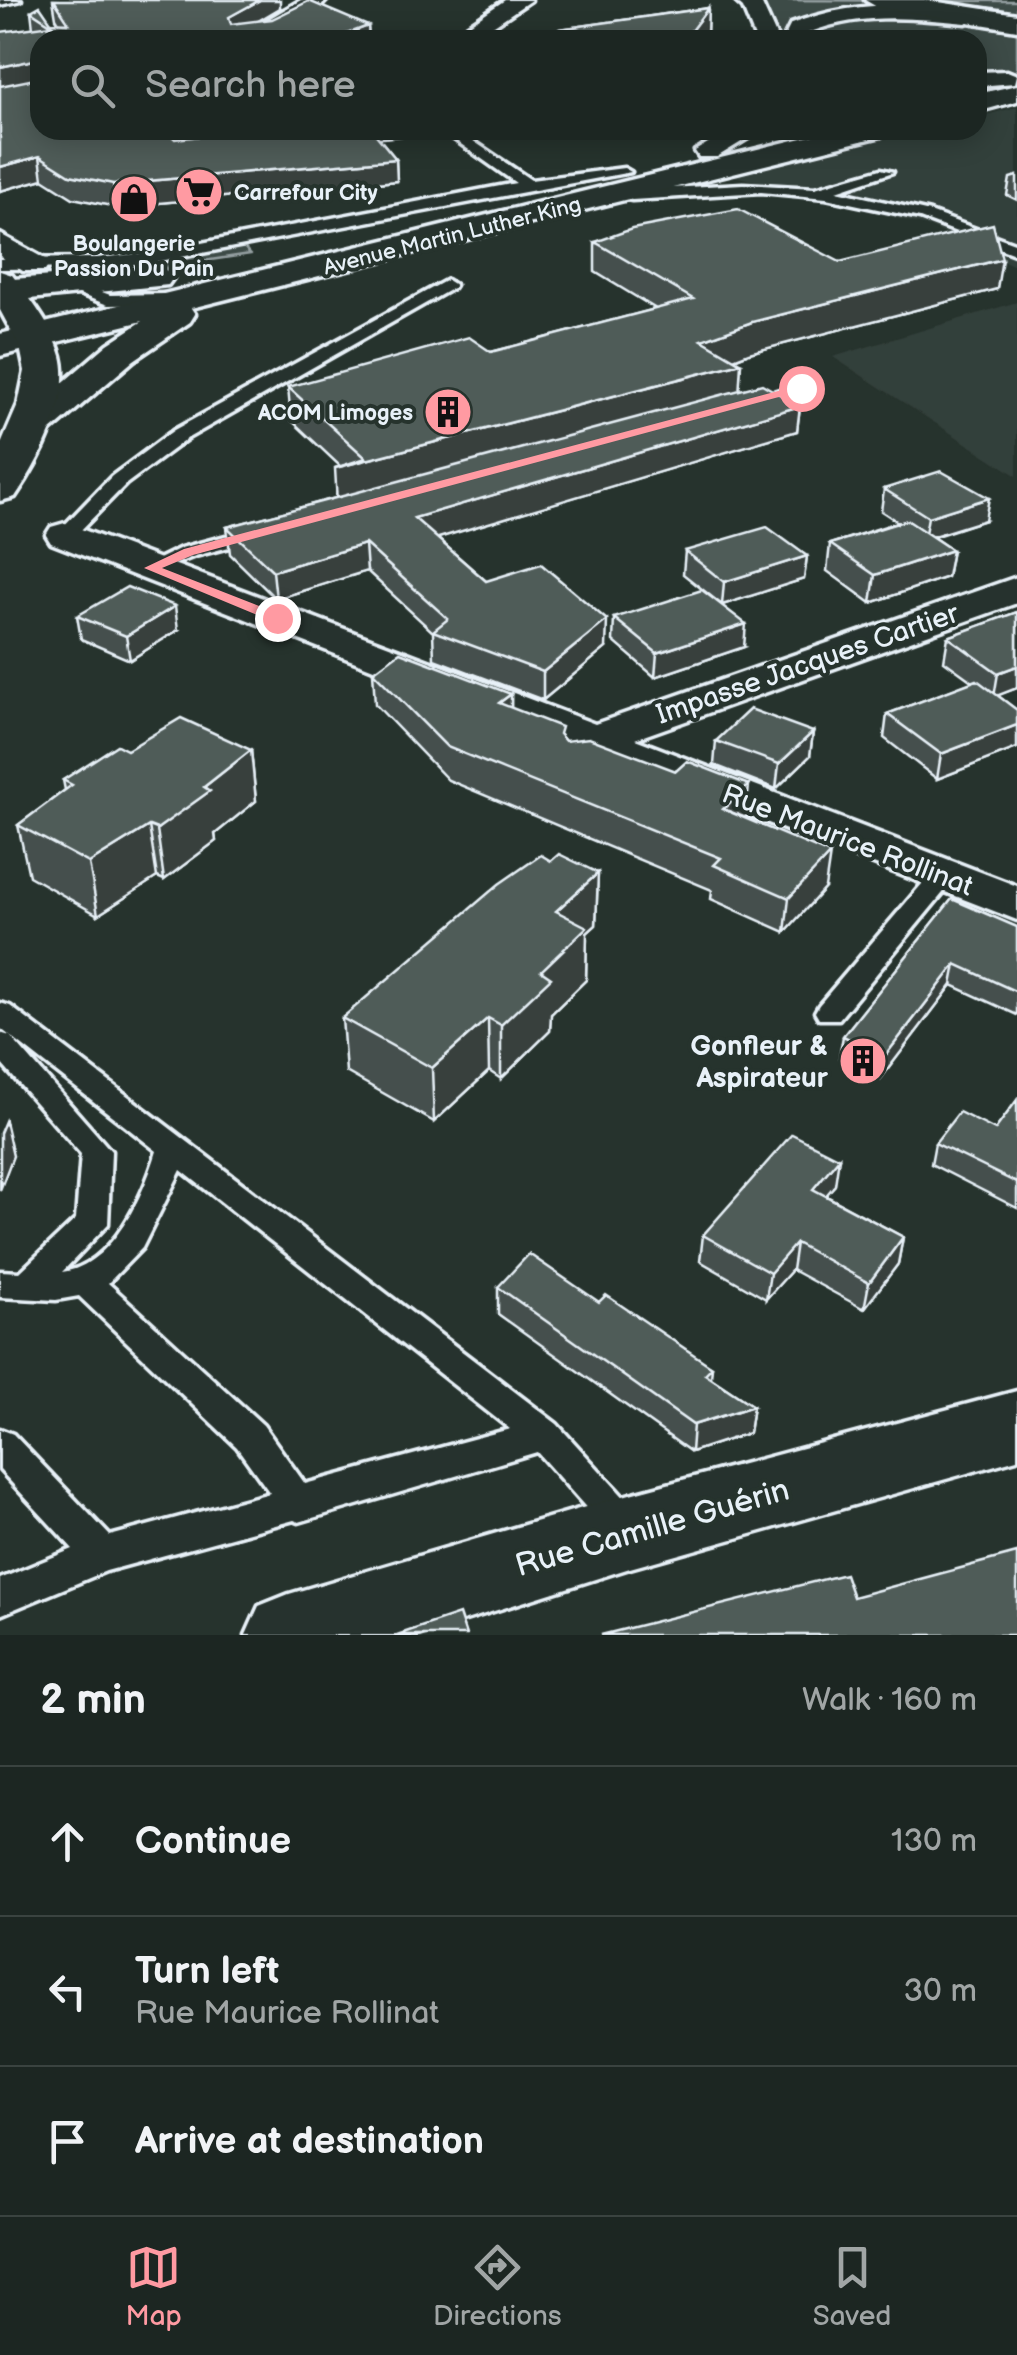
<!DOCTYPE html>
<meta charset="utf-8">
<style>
body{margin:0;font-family:"Balsamiq Sans",sans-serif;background:#29322f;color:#f1f3f6}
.stop{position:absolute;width:30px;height:30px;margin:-22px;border:8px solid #ff9aa2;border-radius:50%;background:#fff}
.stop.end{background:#ff9aa2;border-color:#fff;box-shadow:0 2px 10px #0008}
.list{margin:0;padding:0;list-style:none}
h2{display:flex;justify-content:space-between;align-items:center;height:130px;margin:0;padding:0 40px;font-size:42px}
h2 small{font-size:32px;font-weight:400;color:#a0a5a5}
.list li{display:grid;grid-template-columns:65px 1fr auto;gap:30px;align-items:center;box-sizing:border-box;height:150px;padding:0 40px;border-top:2px solid #3a4340}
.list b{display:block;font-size:38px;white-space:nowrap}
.list p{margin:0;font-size:32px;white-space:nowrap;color:#a0a5a5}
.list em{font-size:32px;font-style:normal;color:#a0a5a5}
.icon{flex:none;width:55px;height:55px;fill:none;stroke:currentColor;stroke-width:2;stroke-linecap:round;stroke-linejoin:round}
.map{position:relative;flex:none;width:1017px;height:1635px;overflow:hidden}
.search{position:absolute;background:#1c2622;box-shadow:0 5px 25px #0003;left:30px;right:30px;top:30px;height:110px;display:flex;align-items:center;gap:25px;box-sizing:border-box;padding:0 35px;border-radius:30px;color:#a0a5a5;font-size:38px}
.sheet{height:580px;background:#1c2622}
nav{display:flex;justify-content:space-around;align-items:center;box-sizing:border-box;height:140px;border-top:2px solid #3a4340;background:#1c2622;font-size:28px;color:#a0a5a5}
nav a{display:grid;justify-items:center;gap:5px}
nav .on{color:#ff9aa2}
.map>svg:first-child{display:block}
.built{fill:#333f3a}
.green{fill:#3e4b47;stroke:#939ea0;stroke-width:2.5}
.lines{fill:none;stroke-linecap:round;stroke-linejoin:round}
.service-casing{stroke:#e8f1f8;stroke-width:7}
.minor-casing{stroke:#e8f1f8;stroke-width:7}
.secondary-casing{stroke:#e8f1f8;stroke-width:7}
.primary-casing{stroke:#e8f1f8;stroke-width:7}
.service{fill:#26332d;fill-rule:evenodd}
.minor{fill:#26332d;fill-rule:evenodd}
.secondary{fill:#26332d;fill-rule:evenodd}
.primary{fill:#26332d;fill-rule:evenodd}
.wall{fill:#454f4d;stroke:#e8f1f8;stroke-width:2.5}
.shaded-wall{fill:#38403e;stroke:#e8f1f8;stroke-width:2.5}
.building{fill:#505c59;stroke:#e8f1f8;stroke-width:2.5}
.route{fill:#ff9aa2}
.labels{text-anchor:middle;stroke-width:8;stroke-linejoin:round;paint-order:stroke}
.far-poi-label{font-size:22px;font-weight:bold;fill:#e8f1f8;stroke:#26332d;text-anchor:start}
.far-street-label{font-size:22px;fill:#e8f1f8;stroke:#26332d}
.street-label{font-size:28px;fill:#e8f1f8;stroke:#26332d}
.poi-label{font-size:28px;font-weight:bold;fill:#e8f1f8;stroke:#26332d;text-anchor:end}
.near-street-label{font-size:32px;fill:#e8f1f8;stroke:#26332d}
</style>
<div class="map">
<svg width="1017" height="1635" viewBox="0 0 1017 1635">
<rect width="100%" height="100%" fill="#26332d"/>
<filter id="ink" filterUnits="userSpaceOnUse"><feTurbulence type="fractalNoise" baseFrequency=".01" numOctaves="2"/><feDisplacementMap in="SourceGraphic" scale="20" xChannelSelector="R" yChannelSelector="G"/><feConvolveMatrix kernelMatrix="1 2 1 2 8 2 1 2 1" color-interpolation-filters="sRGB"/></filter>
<g filter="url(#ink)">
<!-- built -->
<g class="built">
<path d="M1017,107V267L930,227L731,175L922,130H977V117Z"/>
<path d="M1017,302V476L833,357Z"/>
</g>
<!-- green -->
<g class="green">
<path d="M745,0L1017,1V76L977,86V40H767Z"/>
<path d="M242,245L250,254L111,275L106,269Z"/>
</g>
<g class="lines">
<!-- service casing -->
<g class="service-casing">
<g id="service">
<path d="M0,0H21L0,5Z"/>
<path d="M441,130H457L531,180L624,168L631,172L154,262L97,268L0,269V259L97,258L154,252L516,183Z"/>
<path d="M881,169L893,172L837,191L930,212L1017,244V255L920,218L826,198L761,192L632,200L607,195L614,191L743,184L815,188Z"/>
<path d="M59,276L110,295L165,294L173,299L165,304L108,305L53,284V278Z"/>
<path d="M447,280L455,285L453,288L188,438L126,484L72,539L65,541L55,535L112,476L174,430Z"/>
<path d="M801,383L810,388L807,392L748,408L739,403Z"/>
<path d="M260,527L267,529V537L195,556L150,574L140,568L181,548Z"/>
<path d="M943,868L956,876L952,882L839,1019H819L815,1012L819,1005L934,870Z"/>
<path d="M0,1003L10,1006L557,1424L640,1515L645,1527L640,1539L627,1544L614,1539L537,1452L299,1522L294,1520L106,1571L0,1615V1579L73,1549L0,1470V1429L13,1434L110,1536L270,1493L237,1447L79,1296L56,1300L0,1297V1271L20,1272L76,1219L81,1154L0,1062V1033L10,1036L0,1028ZM10,1036L157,1151C144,1194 113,1266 62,1272L108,1224L111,1151ZM181,1170L510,1429L305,1484L263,1425L108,1283L142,1248Z"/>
</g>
</g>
<!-- minor casing -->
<g class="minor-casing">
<g id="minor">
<path d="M301,0H327C302,28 269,40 233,40Z"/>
<path d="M505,0H531L472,40H446Z"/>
<path d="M734,0H760L778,40H756L743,8Z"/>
<path d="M902,5L966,9L977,16L966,23C912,18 859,12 808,33L805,40H783L791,24C828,10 863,5 902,5Z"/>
<path d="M1007,71L1017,75L1015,83L977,86V72Z"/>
<path d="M729,130H761L717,157H699L695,151Z"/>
<path d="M0,234L45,259L49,265L45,271H23L0,256Z"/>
<path d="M65,523L595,724L1017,577V603L635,739L1017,886V920L51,543L46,535L51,527Z"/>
</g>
</g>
<!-- secondary casing -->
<g class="secondary-casing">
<g id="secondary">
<path d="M865,0H925L1017,14V30L877,7Z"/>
<path d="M1017,85V101L977,112V94Z"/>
<path d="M835,130H886L881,136L191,308L195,314L190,322L134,360L44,437L30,440L16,437L10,428L108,344L143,321L0,356V334Z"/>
<path d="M156,268L168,271L173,278L168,285L0,302V280Z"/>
<path d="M1017,1391V1459L630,1568L418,1635H246L259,1606L289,1594L630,1494Z"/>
</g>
</g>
<!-- primary casing -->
<g class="primary-casing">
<path id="primary" d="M0,271L12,275C30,299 53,327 61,356C72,400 39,462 15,497L0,501V447L18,405L25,371L20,347L0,310Z"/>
</g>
<!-- service -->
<use href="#service" class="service"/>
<!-- minor -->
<use href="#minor" class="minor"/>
<!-- secondary -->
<use href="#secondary" class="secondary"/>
<!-- primary -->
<use href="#primary" class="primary"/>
</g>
<!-- wall -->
<g class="wall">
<path d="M53,0L280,8L259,20L368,26L369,40H40L175,139L255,130H439L438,132L379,138L396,159L397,181L116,207L73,198L43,179L0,191L33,28L31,11L51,22L59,23L56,18Z"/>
<path d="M708,8L707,34L702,40H559V29Z"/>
<path d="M1017,176V200L1007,195L1010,178Z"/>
<path d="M595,242L840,262L997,289L749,353L734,359L741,363L739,390L800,406L797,431L437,538L486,581L606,648L543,700L434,659L433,632L367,571L276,599L230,554L227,527L336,498L340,466L291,420L288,387L491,352L656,309L595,272Z"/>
<path d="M884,489L985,520L933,537L952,550L947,577L871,603L827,571L830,544L898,522L881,511Z"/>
<path d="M685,551L807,556L804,579L722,605L683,574Z"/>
<path d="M1017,612V688L997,695L1017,710V748L937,779L884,738L887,714L973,682L944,661L948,637Z"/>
<path d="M77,616L178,630L130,660L81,639Z"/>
<path d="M614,618L744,647L655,677L613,641Z"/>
<path d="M373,672L511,694V708L561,736L565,741L745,818L825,888L785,932L711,899L712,890L448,780L375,704Z"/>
<path d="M813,732L810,756L776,789L714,765L716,741Z"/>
<path d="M127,750H251L256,801L215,834L216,841L164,880L157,877L98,915L29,876L18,825L65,790L63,780Z"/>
<path d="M551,861L598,873L596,925L587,933L586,980L551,1014L550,1031L501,1079L489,1071L434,1122L346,1072L342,1018Z"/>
<path d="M952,899L1017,927V1015L952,985L882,1077L839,1058L843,1036Z"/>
<path d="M1017,1100V1208L931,1164L935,1143L995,1130Z"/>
<path d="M835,1185L825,1195L903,1237L898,1264L864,1309L792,1270L766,1299L700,1261L703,1235Z"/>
<path d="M498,1287L599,1302L712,1367L711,1378L753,1406L749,1433L691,1452L498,1314Z"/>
</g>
<!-- shaded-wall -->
<g class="shaded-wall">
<path d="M260,0H280V8L231,37L229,17Z"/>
<path d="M708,8L707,34L702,40H684Z"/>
<path d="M368,26L369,40H331Z"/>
<path d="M39,59L40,80L0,88V67Z"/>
<path d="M363,130H439L438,132L363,140Z"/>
<path d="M40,156L43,179L0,191V167Z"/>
<path d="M396,159L397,181L116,207L113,184Z"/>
<path d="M1002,259L997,289L749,353L700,372L702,340L752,322Z"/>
<path d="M741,363L739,396L337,503L335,468Z"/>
<path d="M800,406L797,431L415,545L414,518Z"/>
<path d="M989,498L985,520L924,539L928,517Z"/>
<path d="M365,544L367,571L276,599L273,571Z"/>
<path d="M952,550L947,577L871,603L875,575Z"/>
<path d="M807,556L804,579L722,605L724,582Z"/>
<path d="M175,606L178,630L130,660L126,636Z"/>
<path d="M607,620L606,648L543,700V672Z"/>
<path d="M746,624L744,647L655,677L657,653Z"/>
<path d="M1017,666V688L994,697L998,673Z"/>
<path d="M511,694V726L499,703Z"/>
<path d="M1017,725V748L937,779L941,754Z"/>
<path d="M813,732L810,756L776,789L779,764Z"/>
<path d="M251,750L256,801L215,834L216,841L164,880L157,829L204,787Z"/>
<path d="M749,785L746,818L723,809Z"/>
<path d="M149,826L157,877L98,915L89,863Z"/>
<path d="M830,854L825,888L785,932L789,898Z"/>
<path d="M598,873L596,925L587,933L586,980L551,1014L550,1031L501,1079V1025L541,971L556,911Z"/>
<path d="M956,964L952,985L882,1077L885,1056Z"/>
<path d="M488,1018L489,1071L434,1122L432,1068Z"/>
<path d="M5,1121L13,1156L0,1190V1133Z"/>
<path d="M839,1158L835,1185L809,1215L813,1189Z"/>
<path d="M903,1237L898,1264L864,1309L869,1283Z"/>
<path d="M796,1243L792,1270L766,1299L770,1273Z"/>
<path d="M753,1406L749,1433L691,1452L693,1425Z"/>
</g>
<!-- building -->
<g class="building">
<path d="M54,0H260L229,17L231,24L272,19L309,1L368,26L331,40H40V130H166L175,139L255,130H372L396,159L113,184L70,175L40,156L0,167V86L40,78L39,59L0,67V32L52,25L31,11L40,6L51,22L69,23Z"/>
<path d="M708,8L684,40H593L559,29Z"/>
<path d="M738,209L840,262L993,224L1002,259L752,322L702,340L741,363L335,468L366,458L288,387L469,337L491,352L693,299L595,242L632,229Z"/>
<path d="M762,384L800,406L414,518L486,581L541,564L607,620L543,672L433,631L448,619L365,544L273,571L227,527Z"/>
<path d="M941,471L989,498L928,517L884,489Z"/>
<path d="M907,520L952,550L875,575L830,544Z"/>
<path d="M767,527L807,556L724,582L685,551Z"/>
<path d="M127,587L175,606L126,636L77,616Z"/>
<path d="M702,590L746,624L657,653L614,618Z"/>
<path d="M1017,612V666L998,673L948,637Z"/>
<path d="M400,652L511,694L499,703L561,727L559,734L565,741L589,738L676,771L687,761L749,785L723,809L830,854L789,898L714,865L721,858L447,747L373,672Z"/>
<path d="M977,680L1017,710V725L941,754L887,714Z"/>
<path d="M750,709L813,732L779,764L716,741Z"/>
<path d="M181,718L251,750L204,787L210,791L157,829L149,826L89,863L18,825L72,785L63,780L117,745L127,750Z"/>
<path d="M559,854L598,873L556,911L587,927L541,971L551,978L501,1025L488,1018L432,1068L342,1018L499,884L541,855L551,861Z"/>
<path d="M952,899L1017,927V992L956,964L885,1056L843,1036Z"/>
<path d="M1017,1100V1183L935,1143L959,1112L995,1130Z"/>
<path d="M792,1134L839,1158L813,1189L903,1237L869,1283L796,1243L770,1273L703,1235Z"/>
<path d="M529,1254L599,1302L606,1295L712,1367L705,1374L753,1406L693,1425L498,1287Z"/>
<path d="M1017,1553V1635H601L845,1574L853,1597Z"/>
<path d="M459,1614L466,1635H397Z"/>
</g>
</g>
<!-- route -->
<path class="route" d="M801,385L805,390L193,555L162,568L282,615V621H272L144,568L184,549Z"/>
<!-- icons -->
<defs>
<g id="supermarket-disc" transform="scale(2.5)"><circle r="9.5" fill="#ff9aa2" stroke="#26332d"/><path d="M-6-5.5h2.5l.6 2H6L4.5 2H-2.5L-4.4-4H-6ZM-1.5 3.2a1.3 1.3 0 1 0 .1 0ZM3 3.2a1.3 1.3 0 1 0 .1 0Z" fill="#111"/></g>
<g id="shop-disc" transform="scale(2.5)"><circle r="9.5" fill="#ff9aa2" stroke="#26332d"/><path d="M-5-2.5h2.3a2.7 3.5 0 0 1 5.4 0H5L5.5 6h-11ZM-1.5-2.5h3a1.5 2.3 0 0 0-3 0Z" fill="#111"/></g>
<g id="building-disc" transform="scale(2.5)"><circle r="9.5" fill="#ff9aa2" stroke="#26332d"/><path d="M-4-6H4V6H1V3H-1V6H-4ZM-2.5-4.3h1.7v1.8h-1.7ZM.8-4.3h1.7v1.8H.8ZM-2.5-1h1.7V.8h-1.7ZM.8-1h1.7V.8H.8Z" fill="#111"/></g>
</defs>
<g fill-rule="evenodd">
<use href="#supermarket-disc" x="199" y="192"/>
<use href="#shop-disc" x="134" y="199"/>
<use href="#building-disc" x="448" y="412"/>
<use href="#building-disc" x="863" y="1061"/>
</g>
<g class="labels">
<!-- far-poi labels -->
<g class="far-poi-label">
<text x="234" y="200">Carrefour City</text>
<text x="134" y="251" text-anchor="middle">Boulangerie<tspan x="134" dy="25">Passion Du Pain</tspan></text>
<text x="413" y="420" text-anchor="end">ACOM Limoges</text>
</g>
<!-- far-street labels -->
<g class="far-street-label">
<text transform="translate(452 235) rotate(-14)" y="8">Avenue Martin Luther King</text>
</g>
<!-- street labels -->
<g class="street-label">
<text transform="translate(807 663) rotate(-19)" y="10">Impasse Jacques Cartier</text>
<text transform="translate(848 839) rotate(21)" y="10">Rue Maurice Rollinat</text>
</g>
<!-- poi labels -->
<g class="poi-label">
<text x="828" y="1055">Gonfleur &amp;<tspan x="828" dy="32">Aspirateur</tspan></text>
</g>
<!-- near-street labels -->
<g class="near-street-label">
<text transform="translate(652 1527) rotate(-16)" y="11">Rue Camille Guérin</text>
</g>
</g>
</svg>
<div class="stop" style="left:801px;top:388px"></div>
<div class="stop end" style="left:277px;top:618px"></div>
<div class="search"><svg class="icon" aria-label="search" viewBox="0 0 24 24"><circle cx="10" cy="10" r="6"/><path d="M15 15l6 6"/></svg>Search here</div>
</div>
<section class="sheet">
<h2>2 min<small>Walk · 160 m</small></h2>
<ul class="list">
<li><svg class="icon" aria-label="ahead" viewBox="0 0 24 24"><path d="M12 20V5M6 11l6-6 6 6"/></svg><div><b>Continue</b></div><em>130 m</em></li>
<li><svg class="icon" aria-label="left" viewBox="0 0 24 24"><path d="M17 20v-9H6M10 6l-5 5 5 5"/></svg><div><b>Turn left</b><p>Rue Maurice Rollinat</p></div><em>30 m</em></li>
<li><svg class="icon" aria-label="arrive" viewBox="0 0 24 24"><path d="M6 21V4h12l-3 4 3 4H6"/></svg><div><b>Arrive at destination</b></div></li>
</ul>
</section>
<nav>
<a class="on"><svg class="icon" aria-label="map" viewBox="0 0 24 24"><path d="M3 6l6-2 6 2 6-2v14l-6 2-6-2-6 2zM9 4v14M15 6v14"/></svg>Map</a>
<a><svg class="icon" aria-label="directions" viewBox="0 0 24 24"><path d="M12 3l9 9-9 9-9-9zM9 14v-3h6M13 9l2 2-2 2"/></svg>Directions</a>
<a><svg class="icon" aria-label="saved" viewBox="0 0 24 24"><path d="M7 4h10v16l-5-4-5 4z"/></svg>Saved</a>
</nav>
